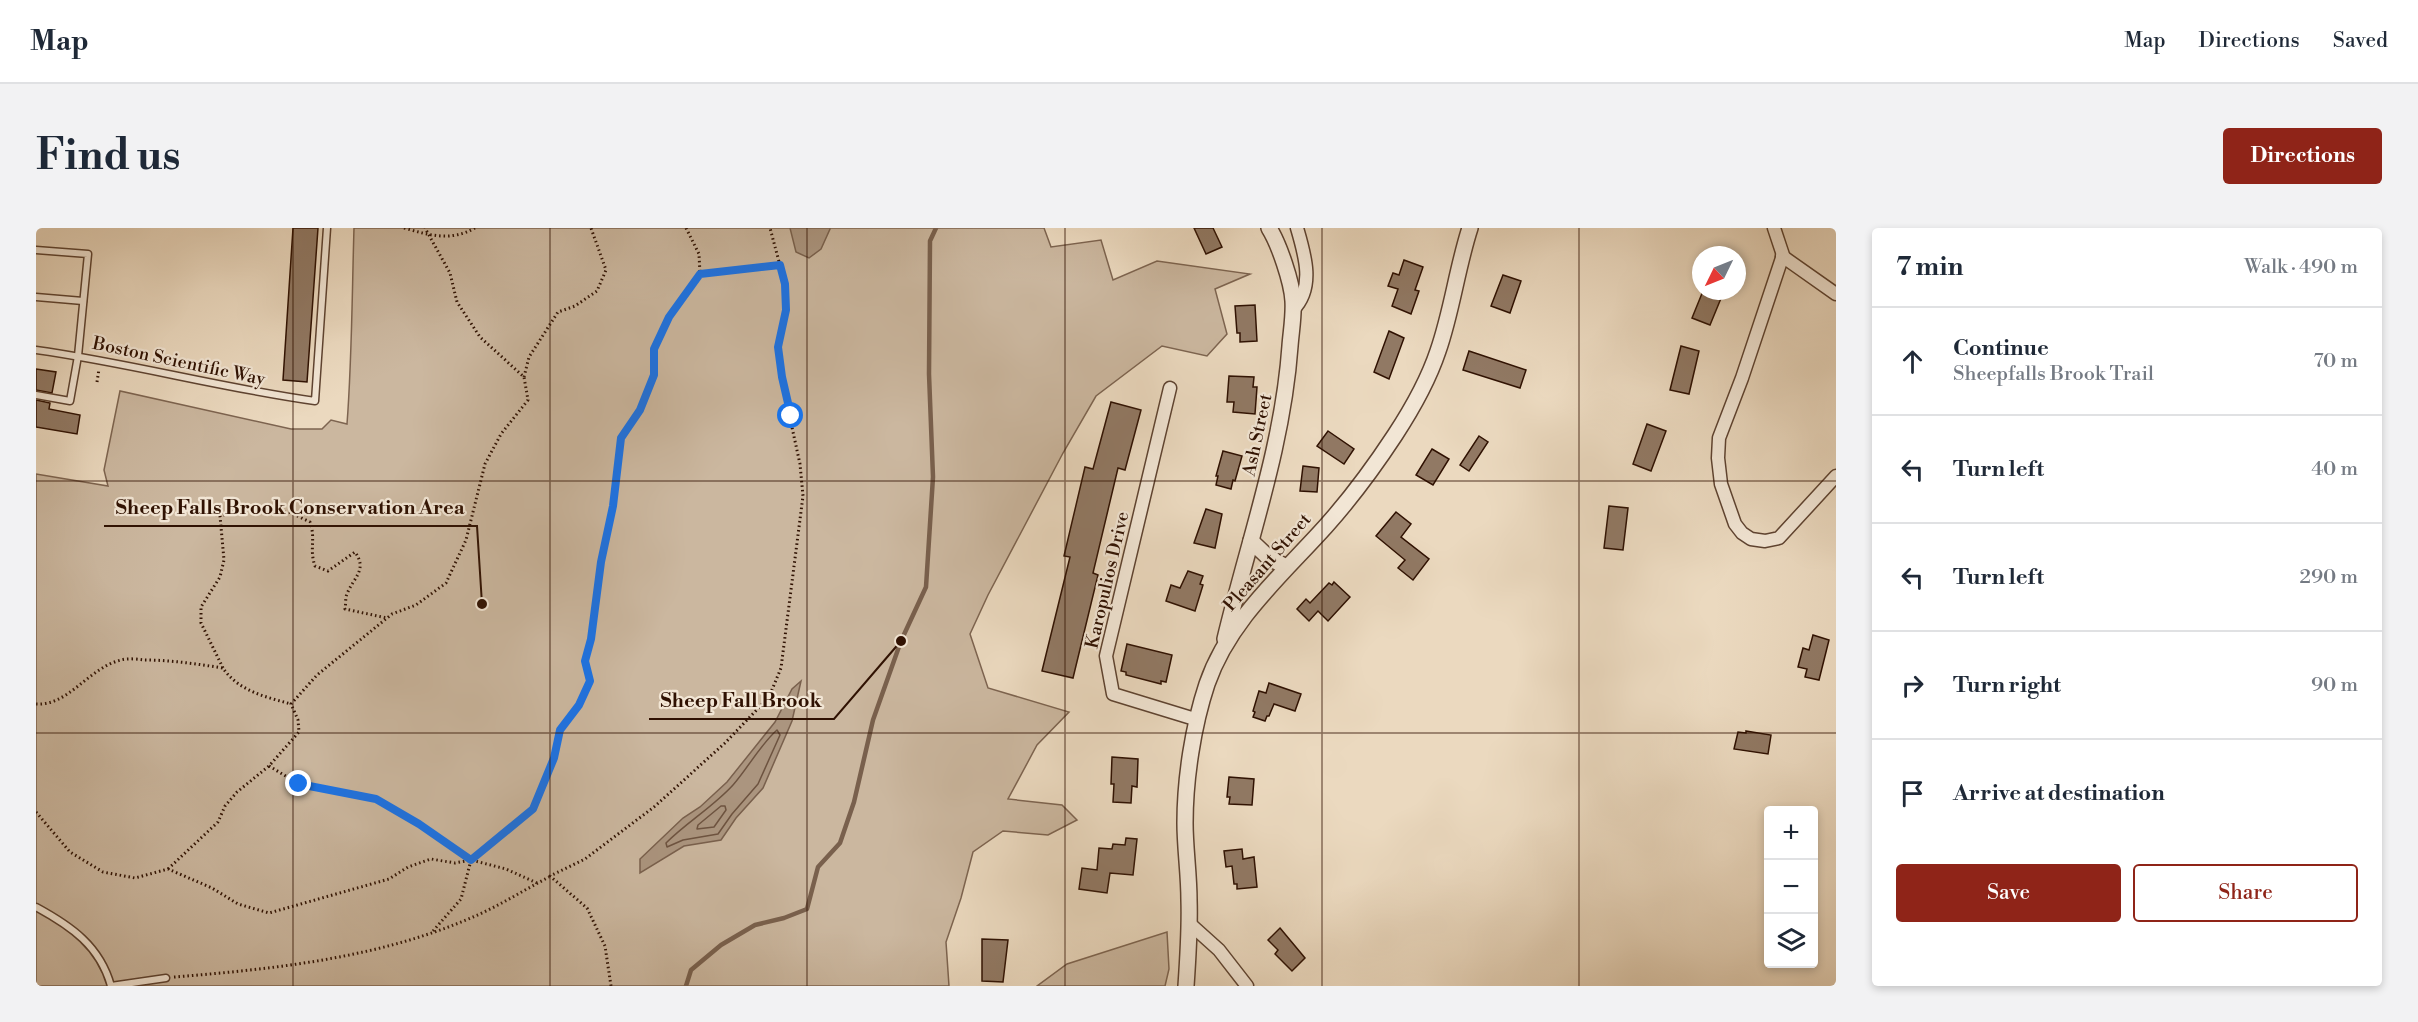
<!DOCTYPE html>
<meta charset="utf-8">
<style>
body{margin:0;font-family:"Libre Bodoni",serif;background:#f2f2f3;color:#1f2937}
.controls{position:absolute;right:18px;bottom:18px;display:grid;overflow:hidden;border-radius:6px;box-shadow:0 3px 9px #0003}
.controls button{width:54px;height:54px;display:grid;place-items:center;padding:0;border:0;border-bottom:2px solid #e0e1e3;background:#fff;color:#1f2937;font:30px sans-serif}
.compass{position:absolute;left:1656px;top:18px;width:54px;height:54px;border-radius:50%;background:#fff;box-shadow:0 3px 9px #0003;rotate:227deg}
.stop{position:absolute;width:18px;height:18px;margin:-14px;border:4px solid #1a73e8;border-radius:50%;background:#fff}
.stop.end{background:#1a73e8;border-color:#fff;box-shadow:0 2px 6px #0008}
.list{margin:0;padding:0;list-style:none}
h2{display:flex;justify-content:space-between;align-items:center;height:78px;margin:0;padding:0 24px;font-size:26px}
h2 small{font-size:20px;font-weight:400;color:#747a83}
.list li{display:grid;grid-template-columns:39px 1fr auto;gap:18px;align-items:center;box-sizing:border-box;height:108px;padding:0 24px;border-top:2px solid #e0e1e3}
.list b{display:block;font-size:22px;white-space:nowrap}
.list p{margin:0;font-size:20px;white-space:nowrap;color:#747a83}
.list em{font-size:20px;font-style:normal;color:#747a83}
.actions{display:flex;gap:12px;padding:18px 24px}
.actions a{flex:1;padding:14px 0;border:2px solid #8f2418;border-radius:6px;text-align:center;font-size:21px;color:#8f2418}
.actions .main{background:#8f2418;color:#fff}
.icon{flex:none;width:33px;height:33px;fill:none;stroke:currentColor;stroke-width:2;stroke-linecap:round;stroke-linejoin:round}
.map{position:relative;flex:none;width:1800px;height:758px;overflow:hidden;border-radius:6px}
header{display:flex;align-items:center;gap:36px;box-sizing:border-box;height:84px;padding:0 30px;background:#fff;border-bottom:2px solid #e0e1e3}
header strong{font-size:28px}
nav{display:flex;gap:33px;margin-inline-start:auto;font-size:21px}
.intro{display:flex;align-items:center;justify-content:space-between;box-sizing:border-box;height:144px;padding:0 36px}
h1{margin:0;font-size:42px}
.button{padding:15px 27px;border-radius:6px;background:#8f2418;color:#fff;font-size:21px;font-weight:700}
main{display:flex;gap:36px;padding:0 36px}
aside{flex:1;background:#fff;border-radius:6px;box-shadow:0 3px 9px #0003}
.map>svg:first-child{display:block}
.green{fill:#cbb79f;stroke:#7d6450;stroke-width:1.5}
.water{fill:#ab957f;stroke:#79604d;stroke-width:1.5}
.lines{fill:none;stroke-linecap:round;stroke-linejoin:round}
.shore{stroke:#6d5340;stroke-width:1.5}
.stream{stroke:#79604d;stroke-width:4.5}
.building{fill:#917964;stroke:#2f1102;stroke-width:1.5}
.service-casing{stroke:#5e4331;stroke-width:9}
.minor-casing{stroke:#5e4331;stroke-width:15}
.tertiary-casing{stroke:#5e4331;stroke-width:18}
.path{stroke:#2f1102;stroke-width:3;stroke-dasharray:1.5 3;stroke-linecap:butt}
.service{stroke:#f2e6d5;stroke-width:6}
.minor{stroke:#f2e6d5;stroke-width:12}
.tertiary{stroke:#f2e6d5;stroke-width:15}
.route{stroke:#1a73e8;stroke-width:8}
.grid{fill:none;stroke:#2f1102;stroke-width:1.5;stroke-opacity:0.55}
.labels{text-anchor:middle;stroke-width:4.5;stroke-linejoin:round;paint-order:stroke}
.street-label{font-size:18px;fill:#2f1102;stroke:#f2e6d5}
.leader{fill:none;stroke:#2f1102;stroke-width:2}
.callout-dot{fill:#2f1102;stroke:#f2e6d5;stroke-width:2}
.callout-label{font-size:20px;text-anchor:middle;font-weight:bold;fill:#2f1102;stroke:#f2e6d5;stroke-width:4.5;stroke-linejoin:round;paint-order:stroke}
</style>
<header>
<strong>Map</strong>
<nav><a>Map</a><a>Directions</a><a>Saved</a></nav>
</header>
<div class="intro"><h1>Find us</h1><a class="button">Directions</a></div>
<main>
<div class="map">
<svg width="1800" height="758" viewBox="0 0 1800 758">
<rect width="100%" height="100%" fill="#ebd9bf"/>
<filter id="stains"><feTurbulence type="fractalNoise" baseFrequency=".00333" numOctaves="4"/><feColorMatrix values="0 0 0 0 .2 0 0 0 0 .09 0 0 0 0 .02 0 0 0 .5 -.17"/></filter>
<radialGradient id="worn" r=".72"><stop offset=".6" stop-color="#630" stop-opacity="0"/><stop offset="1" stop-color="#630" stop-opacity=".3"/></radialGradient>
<!-- green -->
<g class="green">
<path d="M318,0H1008L1015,19L1065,12L1077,52L1121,33L1214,46L1179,61L1191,106L1171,128L1126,118L1060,168L1027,225L952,367L934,406L952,460L1033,484L1001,517L972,571L1026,577L1041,592L1012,607L967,603L937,624L925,670L910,714L913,758H0V246L72,258L68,242L84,163L255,201H286L295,192L311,196C316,131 316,66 318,0Z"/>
<path d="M1131,704L1133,741L1129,758H1001L1031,736Z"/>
</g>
<!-- water -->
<g class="water">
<path d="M754,0H794V1L785,21L773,30L760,24Z"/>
<path d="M765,453L756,493L727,560L700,590L685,612L648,618L604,645V631L647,590L664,579L691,554L739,494L756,461Z"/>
</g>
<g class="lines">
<!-- shore -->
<g class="shore">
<path d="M741,502L744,507L722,556L696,586L682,606L647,612L631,619L630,615C651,594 677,579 697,557C712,540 724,517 741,502Z"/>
<path d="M685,578H689L690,582L678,599L661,601L662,597Z"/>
</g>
<!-- stream -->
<path class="stream" d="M650,758L655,742L685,717L719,697L748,690L771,681L782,639L804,615L818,574L837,492L865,413L890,359L897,249L893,146L894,13L900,0"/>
</g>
<!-- building -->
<g class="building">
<path d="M257,0H282L271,154L247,152Z"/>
<path d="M1158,0H1177L1186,19L1170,26Z"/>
<path d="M1368,32L1387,39L1379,62L1383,63L1375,86L1356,78L1362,61L1352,58L1357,45L1363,47Z"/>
<path d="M1467,47L1485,53L1474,85L1455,78Z"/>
<path d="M1667,63H1688L1674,97L1656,90Z"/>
<path d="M1219,77L1221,113L1204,114V105H1201L1199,78Z"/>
<path d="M1353,103L1368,110L1353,151L1338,144Z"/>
<path d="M1645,118L1663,123L1653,166L1634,162Z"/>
<path d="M1433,123L1490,142L1484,160L1427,142Z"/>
<path d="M0,141L20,144L16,165L0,162Z"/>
<path d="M1193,148L1218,149L1217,159H1221L1219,186L1197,184L1198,174H1191Z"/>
<path d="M0,172L14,175L13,181L44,187L41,206L0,199Z"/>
<path d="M1075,174L1105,182L1089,242L1082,240L1057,345L1062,347L1037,450L1006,443L1034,329L1028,328L1049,239L1057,241Z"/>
<path d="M1611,196L1630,203L1615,243L1597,236Z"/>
<path d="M1292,203L1318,221L1308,236L1281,218Z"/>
<path d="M1443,208L1452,214L1433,243L1424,237Z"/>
<path d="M1396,221L1413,231L1397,257L1380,247Z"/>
<path d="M1187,223L1206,228L1199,253L1197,252L1195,261L1180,257L1182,248H1180Z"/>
<path d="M1267,238L1283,240L1281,264L1264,263Z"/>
<path d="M1573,278L1592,280L1587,322L1568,320Z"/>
<path d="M1170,281L1186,286L1179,320L1158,315Z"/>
<path d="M1360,284L1375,296L1365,309L1393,331L1377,352L1362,340L1369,332L1340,308Z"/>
<path d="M1152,343L1167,348L1164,356L1167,357L1159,383L1130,373L1135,357L1144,360Z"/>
<path d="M1298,354L1314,369L1292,393L1282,383L1273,393L1261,381L1270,371L1274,375L1293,355L1296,357Z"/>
<path d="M1777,407L1793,412L1783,452L1769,449L1771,441L1762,439L1767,420L1773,422Z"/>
<path d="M1091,416L1136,427L1130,454L1125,453V456L1090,447V444L1085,443Z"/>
<path d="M1233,455L1265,466L1259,483L1238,476L1233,488H1231L1229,493L1217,489L1219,484L1217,483L1223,463L1230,465Z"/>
<path d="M1710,503L1735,507L1732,526L1698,521L1702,504L1710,505Z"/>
<path d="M1076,529L1102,531L1101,559L1096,558L1095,575L1077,574L1078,556H1075Z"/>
<path d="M1193,549L1218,551L1216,577L1193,576L1194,569H1191Z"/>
<path d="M1090,610L1101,611L1097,647L1074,645L1071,665L1043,661L1046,640L1061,642L1063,620L1076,621L1077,616L1089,617Z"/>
<path d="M1206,621L1207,631L1218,629L1221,659L1201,661V656H1198L1196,638L1190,639L1188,623Z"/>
<path d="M1244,700L1269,730L1256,743L1239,726L1242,722L1232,712Z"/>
<path d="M946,711L972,712L967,754L946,753Z"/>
</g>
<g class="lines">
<!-- service casing -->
<g class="service-casing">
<g id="service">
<path d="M0,22L52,26L42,128L34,173L0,167"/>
<path d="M0,69L47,73"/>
<path d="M0,122C94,135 185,160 279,173L291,0"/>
<path d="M0,679C35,698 64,718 75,758L130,750"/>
</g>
</g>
<!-- minor casing -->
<g class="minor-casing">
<g id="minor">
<path d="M1738,0L1747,27L1706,150L1683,210L1682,230L1685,256L1699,296L1706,305L1715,311L1729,313L1743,310L1800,248"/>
<path d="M1746,28L1800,66"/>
<path d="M1257,82C1279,60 1269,27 1261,0"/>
<path d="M1134,160L1070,428L1077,466L1162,492"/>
<path d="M1153,695L1183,722L1211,758"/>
</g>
</g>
<!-- tertiary casing -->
<g class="tertiary-casing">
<g id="tertiary">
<path d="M1215,313L1232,329L1250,339"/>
<path d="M1189,411C1212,314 1247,219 1254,118C1255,104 1258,88 1257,73C1256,54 1243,16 1233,0"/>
<path d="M1150,758C1152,729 1154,700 1153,672C1153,646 1149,620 1149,595C1149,551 1157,498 1171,456C1193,392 1246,347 1290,298C1315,270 1338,239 1359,207C1376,181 1392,153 1402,123C1416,83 1421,40 1434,0"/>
</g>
</g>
<!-- path -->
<g class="path">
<path d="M368,0C393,7 414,14 439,0"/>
<path d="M650,0L663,26L664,46"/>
<path d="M488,149L493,129L522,84L539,78L561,63L570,42L555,0"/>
<path d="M61,154L63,141"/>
<path d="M187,440L165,395V379L184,349L188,332L184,288L208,280L232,285L253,284L274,294C280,311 273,321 279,338L292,343L319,324C332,342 317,350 311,366C309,370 310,377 309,381L351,390"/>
<path d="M0,476C33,478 52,440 85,432C92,430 101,431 108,432C135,432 161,436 187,440C202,463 230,469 255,476"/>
<path d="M233,538L263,556L340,571L383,596L435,632"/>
<path d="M0,584L34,624L67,644L99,650L132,641L176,660L202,676L233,685L353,651L372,639L395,631L419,635L435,632"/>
<path d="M132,641L182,594L189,578L201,564L233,538L263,504L262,492L255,476L281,447L356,386L380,377L410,355L430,312L449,236L465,206L492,172L488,149L444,109L421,74L414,45L389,0"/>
<path d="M501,655L470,641L435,632L497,581L518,530L523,502L543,477L554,453L549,433L555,411L565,334L577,278L585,210L604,182L618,147V121L633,89L664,46L744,37"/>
<path d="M397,703L425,671L435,632"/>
<path d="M138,749C239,741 343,730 437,689C463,678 488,662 513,649"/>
<path d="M575,758L569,718L551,680L514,648L549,631L618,579L689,515L733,469L745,440L767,268L764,236L745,149L742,119L750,82L749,56L734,0"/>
</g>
<!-- service -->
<use href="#service" class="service"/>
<!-- minor -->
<use href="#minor" class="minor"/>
<!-- tertiary -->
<use href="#tertiary" class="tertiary"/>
</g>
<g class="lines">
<!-- route -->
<path class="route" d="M263,556L340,571L383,596L435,632L497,581L518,530L524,502L543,477L554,453L549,433L555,411L565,334L577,278L585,210L604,182L618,147V121L633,89L664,46L744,37L749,56L750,82L742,119L746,149L755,188"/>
</g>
<!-- grid -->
<path class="grid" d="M257,0V758M514,0V758M771,0V758M1029,0V758M1286,0V758M1543,0V758M0,253H1800M0,505H1800"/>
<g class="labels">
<!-- street labels -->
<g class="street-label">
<text transform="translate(143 133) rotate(12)" y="6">Boston Scientific Way</text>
<text transform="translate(1221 207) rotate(-78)" y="6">Ash Street</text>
<text transform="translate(1231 334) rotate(-49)" y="6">Pleasant Street</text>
<text transform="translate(1071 352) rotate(-77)" y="6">Karopulios Drive</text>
</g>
</g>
<!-- callouts -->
<path class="leader" d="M446 376L441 298H68M865 413L798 491H613"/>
<g class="callout-dot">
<circle cx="446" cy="376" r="6"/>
<circle cx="865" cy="413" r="6"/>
</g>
<g class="callout-label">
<text x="254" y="286">Sheep Falls Brook Conservation Area</text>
<text x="705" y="479">Sheep Fall Brook</text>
</g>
<rect width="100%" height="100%" filter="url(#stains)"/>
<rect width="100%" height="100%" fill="url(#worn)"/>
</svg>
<div class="controls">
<button>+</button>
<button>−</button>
<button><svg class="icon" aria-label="layers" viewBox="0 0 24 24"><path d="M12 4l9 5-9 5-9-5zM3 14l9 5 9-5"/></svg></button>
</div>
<svg class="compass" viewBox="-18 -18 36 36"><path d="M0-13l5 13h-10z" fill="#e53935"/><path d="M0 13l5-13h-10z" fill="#747a83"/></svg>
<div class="stop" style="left:755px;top:188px"></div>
<div class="stop end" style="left:263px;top:556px"></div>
</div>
<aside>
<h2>7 min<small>Walk · 490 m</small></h2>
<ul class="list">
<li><svg class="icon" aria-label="ahead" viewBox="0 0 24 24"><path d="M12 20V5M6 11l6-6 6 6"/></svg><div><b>Continue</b><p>Sheepfalls Brook Trail</p></div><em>70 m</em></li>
<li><svg class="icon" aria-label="left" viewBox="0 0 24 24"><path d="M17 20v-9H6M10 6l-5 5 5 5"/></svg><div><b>Turn left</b></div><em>40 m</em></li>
<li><svg class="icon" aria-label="left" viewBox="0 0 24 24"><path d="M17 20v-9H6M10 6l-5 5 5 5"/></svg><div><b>Turn left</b></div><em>290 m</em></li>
<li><svg class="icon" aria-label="right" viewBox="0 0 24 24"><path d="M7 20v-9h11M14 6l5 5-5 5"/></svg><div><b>Turn right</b></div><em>90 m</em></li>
<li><svg class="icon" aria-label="arrive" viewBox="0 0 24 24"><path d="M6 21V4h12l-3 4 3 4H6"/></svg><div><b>Arrive at destination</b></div></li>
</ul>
<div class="actions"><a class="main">Save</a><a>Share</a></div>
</aside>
</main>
